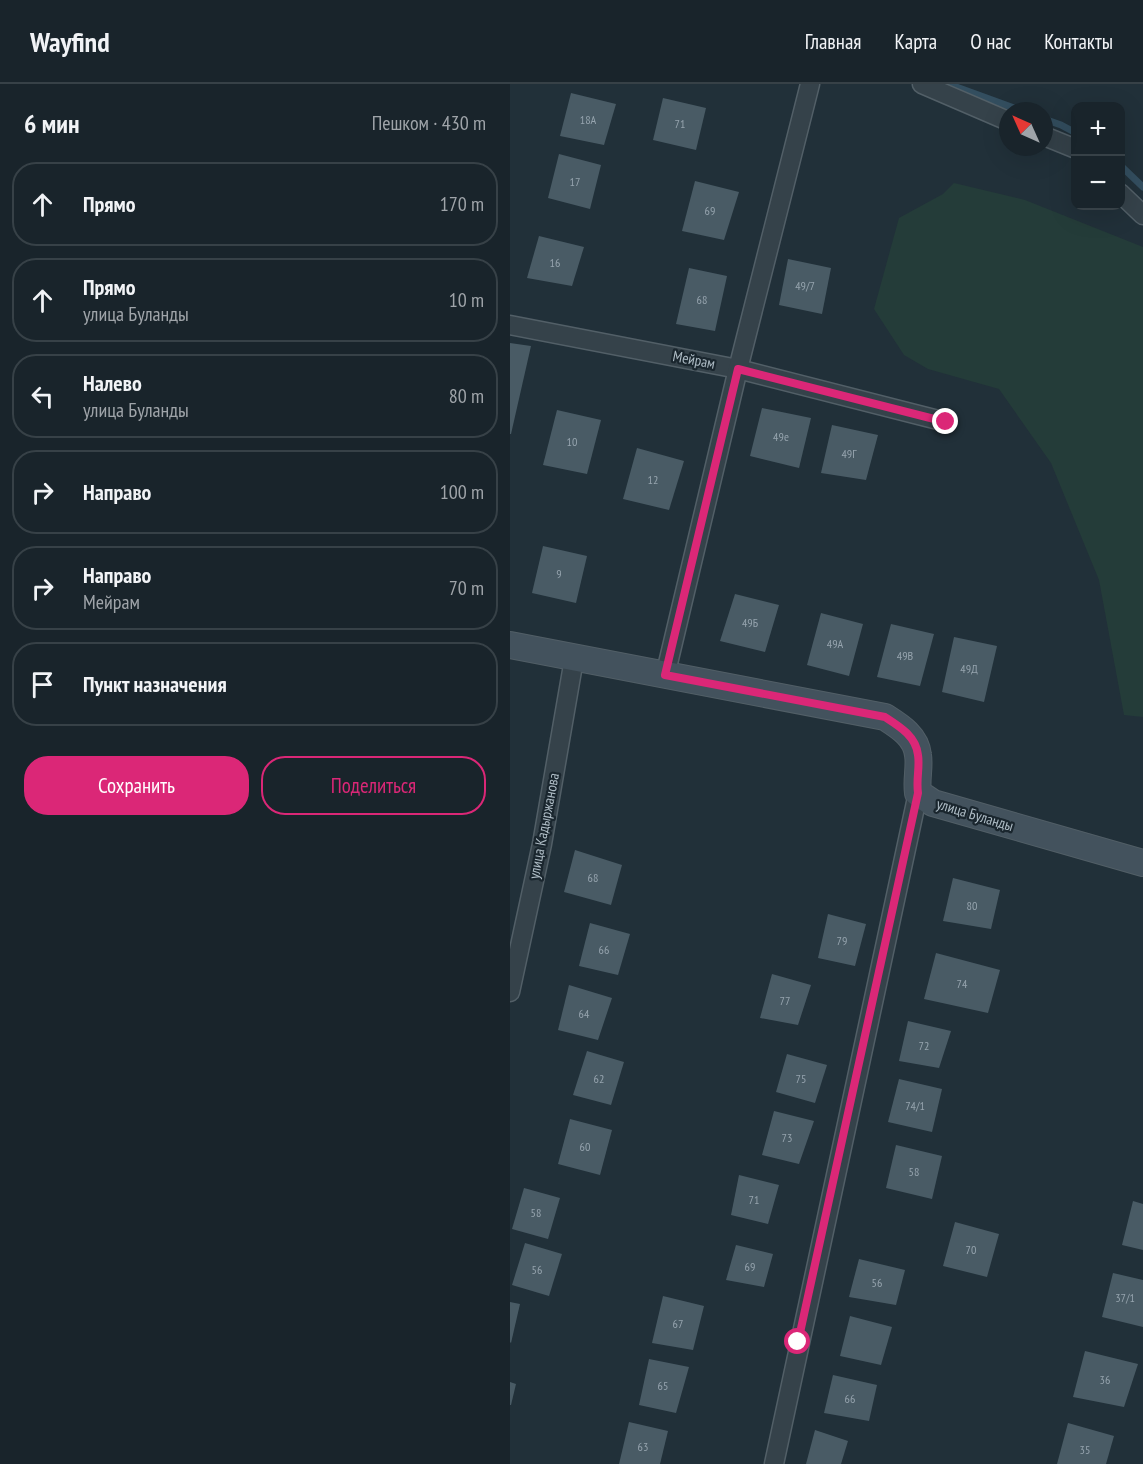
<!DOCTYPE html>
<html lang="ru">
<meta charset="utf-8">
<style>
body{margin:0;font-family:"PT Sans Narrow",sans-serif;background:#222c33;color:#f1f3f6}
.controls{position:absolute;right:18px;top:18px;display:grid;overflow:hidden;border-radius:12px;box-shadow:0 6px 24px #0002}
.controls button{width:54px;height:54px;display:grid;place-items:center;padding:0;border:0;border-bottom:2px solid #374147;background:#19242b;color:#f1f3f6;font:30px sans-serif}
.compass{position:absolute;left:489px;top:18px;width:54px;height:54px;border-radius:50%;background:#19242b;box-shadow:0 6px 24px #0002;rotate:315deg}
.stop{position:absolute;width:18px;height:18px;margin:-14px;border:4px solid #db2777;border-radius:50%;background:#fff}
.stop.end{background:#db2777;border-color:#fff;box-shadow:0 2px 6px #0008}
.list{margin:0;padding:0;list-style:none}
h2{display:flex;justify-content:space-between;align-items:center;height:78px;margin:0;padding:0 24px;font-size:26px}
h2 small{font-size:20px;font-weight:400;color:#9fa4a9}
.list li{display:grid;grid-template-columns:39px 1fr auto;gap:18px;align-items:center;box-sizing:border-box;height:84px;margin:0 12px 12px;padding:0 12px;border:2px solid #374147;border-radius:24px}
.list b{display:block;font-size:22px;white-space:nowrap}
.list p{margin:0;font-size:20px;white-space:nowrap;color:#9fa4a9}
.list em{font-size:20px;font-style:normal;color:#9fa4a9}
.actions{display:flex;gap:12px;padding:18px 24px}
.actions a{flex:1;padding:14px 0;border:2px solid #db2777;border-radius:24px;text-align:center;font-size:21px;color:#db2777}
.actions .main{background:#db2777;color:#fff}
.icon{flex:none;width:33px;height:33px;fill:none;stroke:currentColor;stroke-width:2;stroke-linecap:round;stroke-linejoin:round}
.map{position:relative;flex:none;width:633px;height:1380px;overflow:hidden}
header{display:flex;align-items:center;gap:36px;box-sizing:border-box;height:84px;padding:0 30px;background:#19242b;border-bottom:2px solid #374147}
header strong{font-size:28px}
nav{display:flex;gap:33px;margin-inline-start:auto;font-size:21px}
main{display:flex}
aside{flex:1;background:#19242b}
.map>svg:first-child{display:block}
.green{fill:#243c39}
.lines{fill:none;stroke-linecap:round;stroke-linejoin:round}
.stream{stroke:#334e5f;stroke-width:7}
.building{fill:#495b65}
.street-casing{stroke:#525f67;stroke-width:21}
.secondary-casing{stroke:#525f67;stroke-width:28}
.street{stroke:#35424a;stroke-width:18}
.secondary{stroke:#43525d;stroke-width:26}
.route{stroke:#db2777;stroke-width:8}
.labels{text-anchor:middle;stroke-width:4.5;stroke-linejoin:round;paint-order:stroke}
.number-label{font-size:12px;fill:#96a4ae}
.street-label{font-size:15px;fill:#afbdc6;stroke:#1a262e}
</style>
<header>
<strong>Wayfind</strong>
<nav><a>Главная</a><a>Карта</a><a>О нас</a><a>Контакты</a></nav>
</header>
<main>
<aside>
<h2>6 мин<small>Пешком · 430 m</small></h2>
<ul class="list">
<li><svg class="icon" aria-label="ahead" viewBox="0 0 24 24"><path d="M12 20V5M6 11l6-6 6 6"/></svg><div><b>Прямо</b></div><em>170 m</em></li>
<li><svg class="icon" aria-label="ahead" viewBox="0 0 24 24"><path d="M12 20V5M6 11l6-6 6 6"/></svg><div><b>Прямо</b><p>улица Буланды</p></div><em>10 m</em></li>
<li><svg class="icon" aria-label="left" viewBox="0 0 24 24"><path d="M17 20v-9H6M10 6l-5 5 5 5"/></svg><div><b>Налево</b><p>улица Буланды</p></div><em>80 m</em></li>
<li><svg class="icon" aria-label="right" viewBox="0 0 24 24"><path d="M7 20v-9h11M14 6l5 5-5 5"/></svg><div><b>Направо</b></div><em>100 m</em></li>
<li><svg class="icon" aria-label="right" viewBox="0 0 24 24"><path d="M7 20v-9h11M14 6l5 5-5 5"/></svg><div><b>Направо</b><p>Мейрам</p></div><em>70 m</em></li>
<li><svg class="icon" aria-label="arrive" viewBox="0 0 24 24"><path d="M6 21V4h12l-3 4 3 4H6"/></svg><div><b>Пункт назначения</b></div></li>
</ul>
<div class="actions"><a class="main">Сохранить</a><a>Поделиться</a></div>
</aside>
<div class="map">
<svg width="633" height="1380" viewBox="0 0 633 1380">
<rect width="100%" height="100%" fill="#213039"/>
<!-- green -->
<path class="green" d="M444,99L515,116L633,163V633L614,631L589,496L541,379L489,305L418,285L394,271L364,225L389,134L433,110Z"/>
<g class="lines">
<!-- stream -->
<g class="stream">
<path d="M438,0L512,27"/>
<path d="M534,35L551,41L566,49"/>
<path d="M610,81L633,103"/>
</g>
</g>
<!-- building -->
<g class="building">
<path d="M61,9L106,20L94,61L50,52Z"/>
<path d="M153,14L196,24L186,66L143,56Z"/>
<path d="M49,70L91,81L80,125L38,114Z"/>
<path d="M185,97L229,108L214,156L172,147Z"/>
<path d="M29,152L74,163L62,202L17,194Z"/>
<path d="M278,175L321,184L312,230L269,221Z"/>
<path d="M179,184L217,192L205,247L166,240Z"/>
<path d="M0,259L21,262L1,350H0Z"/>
<path d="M252,324L301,334L289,384L240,372Z"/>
<path d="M47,326L91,336L77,390L33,381Z"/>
<path d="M322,341L368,351L356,396L311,389Z"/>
<path d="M127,364L174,377L159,426L113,415Z"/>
<path d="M33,462L77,472L66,519L22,509Z"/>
<path d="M225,510L269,521L255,568L210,557Z"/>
<path d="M311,529L353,540L339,592L297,581Z"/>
<path d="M381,540L424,550L410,602L367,593Z"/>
<path d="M444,553L487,562L474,618L432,608Z"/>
<path d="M65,766L112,781L101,821L54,808Z"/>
<path d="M443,794L490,806L481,845L433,837Z"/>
<path d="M318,830L356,840L345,882L308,874Z"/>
<path d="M80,839L120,850L108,891L69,882Z"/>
<path d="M426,869L490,886L478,929L414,915Z"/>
<path d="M262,890L301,901L288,941L250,934Z"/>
<path d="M59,901L102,914L88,956L48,946Z"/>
<path d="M398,937L441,947L429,984L389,977Z"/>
<path d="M77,967L114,978L101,1021L63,1011Z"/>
<path d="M277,970L317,981L305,1019L266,1008Z"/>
<path d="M389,995L432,1005L422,1048L378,1038Z"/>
<path d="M264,1027L304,1037L289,1080L252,1071Z"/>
<path d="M60,1035L102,1046L90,1091L48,1080Z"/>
<path d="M386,1061L432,1072L422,1115L376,1104Z"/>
<path d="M229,1091L269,1101L258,1140L221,1131Z"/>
<path d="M14,1104L50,1114L38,1155L2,1145Z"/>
<path d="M623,1117L633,1120V1166L612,1161Z"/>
<path d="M445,1138L489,1150L477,1193L433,1182Z"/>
<path d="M15,1159L52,1170L39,1212L2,1201Z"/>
<path d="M226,1161L263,1170L254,1203L216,1196Z"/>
<path d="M349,1175L395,1186L386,1221L339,1213Z"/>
<path d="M603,1189L633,1196V1243L592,1233Z"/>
<path d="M153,1212L194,1222L183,1266L142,1259Z"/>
<path d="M0,1218L10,1220L1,1259L0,1258Z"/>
<path d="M340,1232L382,1243L371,1281L330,1272Z"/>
<path d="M575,1267L628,1280L614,1323L563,1313Z"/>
<path d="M139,1275L179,1283L166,1329L129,1321Z"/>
<path d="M323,1291L367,1301L359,1337L314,1329Z"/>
<path d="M0,1298L6,1300L1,1321H0Z"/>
<path d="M119,1338L158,1347L150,1380H109Z"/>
<path d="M558,1339L604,1352L596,1380H547Z"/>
<path d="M305,1346L338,1357L331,1380H296Z"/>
</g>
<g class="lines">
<!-- street casing -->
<g class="street-casing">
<g id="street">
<path d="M412,0L498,37"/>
<path d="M534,52L566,65"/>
<path d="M610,109L633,131"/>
<path d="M0,241L228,285L436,338"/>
<path d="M155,592L228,285L300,0"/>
<path d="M0,908L32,760L64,575"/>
<path d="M264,1380L408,709"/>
</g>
</g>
<!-- secondary casing -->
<g class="secondary-casing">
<path id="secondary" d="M0,561L375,633C389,642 406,652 408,671C410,683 406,696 408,709L423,719L633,779"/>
</g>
<!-- street -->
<use href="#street" class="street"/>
<!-- secondary -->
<use href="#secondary" class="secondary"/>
</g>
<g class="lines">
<!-- route -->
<path class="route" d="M288,1258L408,709C406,695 410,683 408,671C406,652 389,642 375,633L155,591L228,285L436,338"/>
</g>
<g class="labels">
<!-- number labels -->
<g class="number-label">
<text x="78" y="40">18А</text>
<text x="170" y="44">71</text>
<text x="65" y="102">17</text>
<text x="200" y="131">69</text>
<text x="45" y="183">16</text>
<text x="295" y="206">49/7</text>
<text x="192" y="220">68</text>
<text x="271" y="357">49е</text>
<text x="62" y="362">10</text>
<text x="339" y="374">49Г</text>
<text x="143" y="400">12</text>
<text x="49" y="494">9</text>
<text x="240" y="543">49Б</text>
<text x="325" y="564">49А</text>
<text x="395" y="576">49В</text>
<text x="459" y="589">49Д</text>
<text x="83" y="798">68</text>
<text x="462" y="826">80</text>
<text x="332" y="861">79</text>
<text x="94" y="870">66</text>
<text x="452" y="904">74</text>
<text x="275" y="921">77</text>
<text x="74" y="934">64</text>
<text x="414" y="966">72</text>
<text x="89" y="999">62</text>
<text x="291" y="999">75</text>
<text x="405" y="1026">74/1</text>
<text x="277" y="1058">73</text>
<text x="75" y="1067">60</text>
<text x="404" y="1092">58</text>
<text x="244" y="1120">71</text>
<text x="26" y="1133">58</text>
<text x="461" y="1170">70</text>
<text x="240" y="1187">69</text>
<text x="27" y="1190">56</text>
<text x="367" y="1203">56</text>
<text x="615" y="1218">37/1</text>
<text x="168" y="1244">67</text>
<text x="595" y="1300">36</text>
<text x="153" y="1306">65</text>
<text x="340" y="1319">66</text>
<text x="133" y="1367">63</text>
<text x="575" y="1370">35</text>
</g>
<!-- street labels -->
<g class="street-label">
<text transform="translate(184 276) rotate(11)" y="5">Мейрам</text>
<text transform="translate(465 731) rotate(17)" y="5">улица Буланды</text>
<text transform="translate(34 742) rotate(-79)" y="5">улица Кадыржанова</text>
</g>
</g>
</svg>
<div class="controls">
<button>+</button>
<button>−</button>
</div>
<svg class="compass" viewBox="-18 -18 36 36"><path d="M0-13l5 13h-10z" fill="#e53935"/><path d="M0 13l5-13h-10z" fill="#9fa4a9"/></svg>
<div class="stop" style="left:288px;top:1258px"></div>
<div class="stop end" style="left:436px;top:338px"></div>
</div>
</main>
